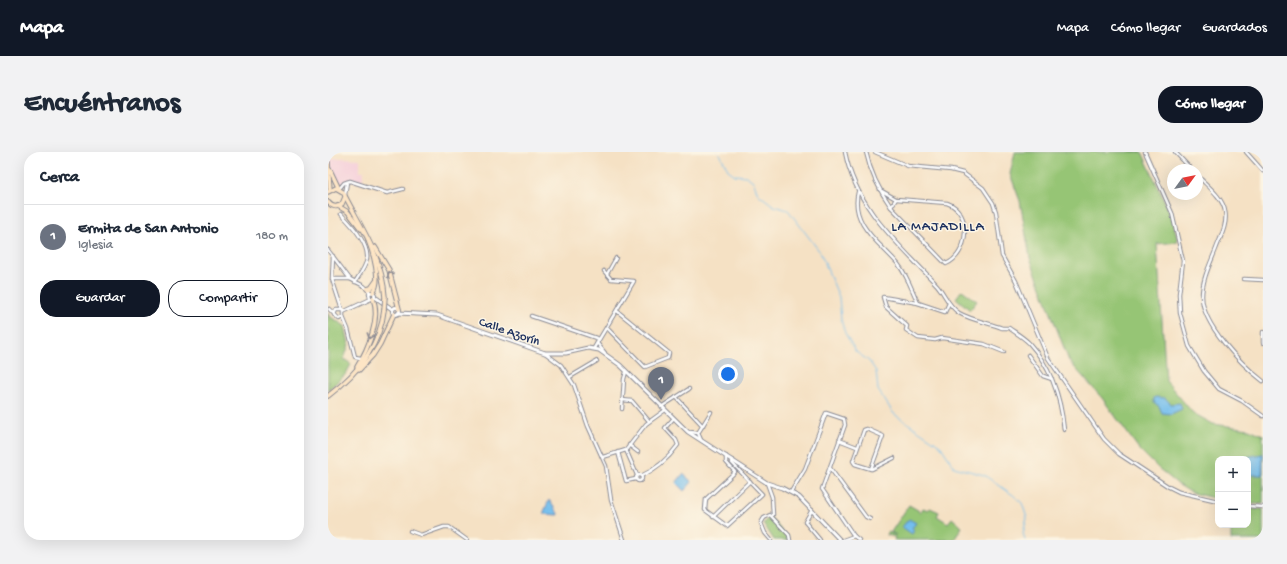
<!DOCTYPE html>
<html lang="es">
<meta charset="utf-8">
<style>
body{margin:0;font-family:"Gochi Hand",sans-serif;background:#f2f2f3;color:#1f2937}
.controls{position:absolute;right:12px;bottom:12px;display:grid;overflow:hidden;border-radius:8px;box-shadow:0 4px 16px #0002}
.controls button{width:36px;height:36px;display:grid;place-items:center;padding:0;border:0;border-bottom:1px solid #e0e1e3;background:#fff;color:#1f2937;font:20px sans-serif}
.compass{position:absolute;left:839px;top:12px;width:36px;height:36px;border-radius:50%;background:#fff;box-shadow:0 4px 16px #0002;rotate:57deg}
.you{position:absolute;left:400px;top:222px;width:14px;height:14px;margin:-10px;border:3px solid #fff;border-radius:50%;background:#1a73e8;box-shadow:0 0 0 6px #1a73e833}
.badge{display:grid;place-items:center;width:26px;height:26px;border-radius:50%;background:#111827;color:#fff;font-size:13px;font-weight:700}
.pin{position:absolute;translate:-50% -33px;filter:drop-shadow(0 1px 2px #0008)}
.pin::after{content:'';position:absolute;top:21px;width:14px;height:12px;background:inherit;clip-path:polygon(0 0,100% 0,50% 100%)}
.list{margin:0;padding:0;list-style:none}
h2{display:flex;justify-content:space-between;align-items:center;height:52px;margin:0;padding:0 16px;font-size:17px}
h2 small{font-size:13px;font-weight:400;color:#747a83}
.list li{display:grid;grid-template-columns:26px 1fr auto;gap:12px;align-items:center;box-sizing:border-box;height:64px;padding:0 16px;border-top:1px solid #e0e1e3}
.list b{display:block;font-size:15px;white-space:nowrap}
.list p{margin:0;font-size:13px;white-space:nowrap;color:#747a83}
.list em{font-size:13px;font-style:normal;color:#747a83}
.actions{display:flex;gap:8px;padding:12px 16px}
.actions a{flex:1;padding:9px 0;border:1px solid #111827;border-radius:16px;text-align:center;font-size:14px;color:#111827}
.actions .main{background:#111827;color:#fff}
.map{position:relative;flex:none;width:935px;height:388px;overflow:hidden;border-radius:16px}
header{display:flex;align-items:center;gap:24px;box-sizing:border-box;height:56px;padding:0 20px;background:#111827;color:#fff}
header strong{font-size:19px}
nav{display:flex;gap:22px;margin-inline-start:auto;font-size:14px}
.intro{display:flex;align-items:center;justify-content:space-between;box-sizing:border-box;height:96px;padding:0 24px}
h1{margin:0;font-size:28px}
.button{padding:10px 18px;border-radius:16px;background:#111827;color:#fff;font-size:14px;font-weight:700}
main{display:flex;gap:24px;padding:0 24px}
aside{flex:1;background:#fff;border-radius:16px;box-shadow:0 4px 16px #0002}
.map>svg:first-child{display:block}
.built{fill:#f5cfda}
.green{fill:#96c574;stroke:#587a69}
.water{fill:#73beed;stroke:#4776a6}
.lines{fill:none;stroke-linecap:round;stroke-linejoin:round}
.stream{stroke:#73beed;stroke-width:1}
.minor-casing{stroke:#888891;stroke-width:4.5}
.tertiary-casing{stroke:#888891;stroke-width:5}
.secondary-casing{stroke:#888891;stroke-width:5.5}
.minor{stroke:#fff;stroke-width:2.5}
.tertiary{stroke:#fff;stroke-width:3}
.secondary{stroke:#fde5c5;stroke-width:3.5}
.secondary-bridge-casing{stroke:#888891;stroke-width:5.5;stroke-linecap:butt}
.secondary-bridge{stroke:#fde5c5;stroke-width:3.5}
.oneway{stroke:#8c8a92}
.labels{text-anchor:middle;stroke-width:3;stroke-linejoin:round;paint-order:stroke}
.street-label{font-size:13px;fill:#1b2f5e;stroke:#fcf5e5}
.neighbourhood-label{font-size:14px;letter-spacing:1px;fill:#1b2f5e;stroke:#fcf5e5}
</style>
<header>
<strong>Mapa</strong>
<nav><a>Mapa</a><a>Cómo llegar</a><a>Guardados</a></nav>
</header>
<div class="intro"><h1>Encuéntranos</h1><a class="button">Cómo llegar</a></div>
<main>
<aside>
<h2>Cerca<small></small></h2>
<ul class="list">
<li><span class="badge" style="background:#6b7280">1</span><div><b>Ermita de San Antonio</b><p>Iglesia</p></div><em>180 m</em></li>
</ul>
<div class="actions"><a class="main">Guardar</a><a>Compartir</a></div>
</aside>
<div class="map">
<svg width="935" height="388" viewBox="0 0 935 388">
<rect width="100%" height="100%" fill="#fcf5e5"/>
<filter id="ink" filterUnits="userSpaceOnUse"><feTurbulence type="fractalNoise" baseFrequency=".025" numOctaves="2"/><feDisplacementMap in="SourceGraphic" scale="8" xChannelSelector="R" yChannelSelector="G"/><feConvolveMatrix kernelMatrix="1 2 1 2 8 2 1 2 1" color-interpolation-filters="sRGB"/></filter>
<filter id="wash" filterUnits="userSpaceOnUse"><feTurbulence type="fractalNoise" baseFrequency=".012" numOctaves="4" result="noise"/><feDisplacementMap in="SourceGraphic" scale="16" xChannelSelector="R" yChannelSelector="G"/><feGaussianBlur stdDeviation="0.9" result="paint"/><feColorMatrix in="noise" values="0 0 0 0 0 0 0 0 0 0 0 0 0 0 0 0 0 1.4 0 .05"/><feComposite in="paint" operator="in"/></filter>
<g filter="url(#wash)">
<rect width="100%" height="100%" fill="#f5e1c4"/>
<!-- built -->
<path class="built" d="M14,6L32,7V19H36L34,31L21,28L12,33L2,13L1,7Z"/>
<!-- green -->
<g class="green">
<path d="M687,0H814L844,65L850,90L829,92L838,229L865,261L885,272L921,277L935,283V352H920V307H890V347L864,341L851,333L830,316L811,297L774,246L741,209L702,106L692,49L682,22Z"/>
<path d="M634,138L649,149L642,158L628,146Z"/>
<path d="M0,160L1,164L17,174L21,192L16,207L23,212L18,222L0,238Z"/>
<path d="M581,353L593,360L595,356L600,358L602,356L611,360L609,364L620,371L624,366L634,375L626,388H566L567,385L559,383L560,380L568,383L563,380Z"/>
<path d="M920,357H935V388H903V373H920Z"/>
<path d="M442,365L459,385V388H446L435,371Z"/>
</g>
<!-- water -->
<g class="water">
<path d="M828,245L837,246L843,252L852,251L854,257L843,262L834,261L831,254L826,251V246Z"/>
<path d="M935,302L934,323H920V307H902L904,304L913,306Z"/>
<path d="M355,322L364,330L356,339L348,331Z"/>
<path d="M221,348L231,363L215,362Z"/>
<path d="M581,367L588,371L584,376L586,378L584,382L574,375Z"/>
</g>
<g class="lines">
<!-- stream -->
<path class="stream" d="M390,0L392,2L400,18L407,23L418,24L425,29L430,42L446,54L460,58L492,100L511,145L513,168L517,181L528,200L541,209L548,219L550,238L566,262L612,293L626,315L656,323L685,343L694,351L699,366L695,381L697,388"/>
</g>
</g>
<g filter="url(#ink)">
<g class="lines">
<!-- minor casing -->
<g class="minor-casing">
<g id="minor">
<path d="M517,0C528,57 571,92 609,133C617,142 620,154 631,161C643,168 661,171 674,176H681C688,181 695,185 701,191C723,215 733,246 736,278"/>
<path d="M538,0C542,19 551,38 563,55L618,112C641,103 645,60 619,51L568,47L552,38"/>
<path d="M547,0L580,14L623,18L635,21L655,36L665,51L668,60L674,104L688,129L720,206L776,287L791,302L841,335L851,340L890,349"/>
<path d="M817,0L844,61L855,109L851,142L852,161L861,194L876,219L891,237L914,249L935,264"/>
<path d="M847,0L864,18"/>
<path d="M918,0L935,19"/>
<path d="M869,23C879,34 894,44 897,59C900,72 892,86 888,97C882,112 874,128 874,144C874,173 913,212 935,229"/>
<path d="M11,37L16,31L22,29L59,41L75,37"/>
<path d="M530,40C522,72 551,90 570,112C579,123 584,138 590,151"/>
<path d="M17,43L19,30"/>
<path d="M563,55L568,47"/>
<path d="M13,62C23,72 41,92 39,107C38,114 31,124 27,130"/>
<path d="M0,98L22,127L36,134L42,140"/>
<path d="M5,104L4,127L14,158"/>
<path d="M279,122L288,106"/>
<path d="M4,127H22"/>
<path d="M916,127L935,128"/>
<path d="M621,151L617,160L590,151L555,145L558,155L579,174L578,178L590,186L607,188L614,186L656,192L676,200"/>
<path d="M1,157L11,167L15,165V160"/>
<path d="M15,160L45,146L47,143L45,140L41,141L42,146"/>
<path d="M6,163L8,158H14"/>
<path d="M203,164L271,187"/>
<path d="M15,165L20,177L27,205L33,206"/>
<path d="M279,176L317,215L340,206L341,201L289,159"/>
<path d="M935,180V191"/>
<path d="M269,191L277,201"/>
<path d="M266,196L306,129L283,127L276,119"/>
<path d="M217,201L233,213L246,233L260,274L278,314L283,348L296,388"/>
<path d="M700,203L715,224L724,227"/>
<path d="M242,225L269,209"/>
<path d="M348,245L375,274"/>
<path d="M294,248L304,249L321,269"/>
<path d="M333,255L361,237"/>
<path d="M294,257L296,227L298,220"/>
<path d="M539,277L555,284L543,317L527,312L525,309L536,278Z"/>
<path d="M362,280L370,281L373,288"/>
<path d="M370,281L383,260"/>
<path d="M511,288L529,295"/>
<path d="M301,293L310,300"/>
<path d="M298,298L309,323"/>
<path d="M290,300L298,329L308,327"/>
<path d="M398,304V310L407,320L378,347L377,358L399,374L434,342L404,311L405,308"/>
<path d="M275,305L298,298L318,272L336,259"/>
<path d="M502,316L538,365L542,367"/>
<path d="M544,317L566,306"/>
<circle cx="311" cy="326" r="3"/>
<path d="M313,324C329,317 340,307 350,293L348,288L337,276L345,267"/>
<path d="M439,331L444,345L445,363"/>
<path d="M463,340L477,317L498,261L516,267L517,273L494,337L526,384"/>
<path d="M920,354L935,355"/>
<path d="M484,358L477,370L492,388"/>
<path d="M385,365L422,329"/>
<path d="M82,379L93,383L116,375H121L139,388"/>
<path d="M526,384L531,388"/>
<path d="M443,388L437,381L433,371L436,366L442,363L461,383L462,388"/>
<path d="M515,388L526,384"/>
</g>
</g>
<!-- tertiary casing -->
<g class="tertiary-casing">
<g id="tertiary">
<path d="M47,145L64,157"/>
<circle cx="68" cy="159" r="3.5"/>
<path d="M70,161L109,163L217,201H238L260,196L271,198L292,213L360,280L439,331L454,336L471,345L512,388"/>
</g>
</g>
<!-- secondary casing -->
<g class="secondary-casing">
<g id="secondary">
<path d="M0,10L2,38"/>
<path d="M2,18L11,37"/>
<path d="M0,40L8,36L15,40C33,76 54,103 57,145"/>
<path d="M0,50C4,55 9,56 14,52L17,45"/>
<path d="M10,54L20,60L33,77"/>
<path d="M40,88C45,100 54,130 45,140"/>
<path d="M47,95L61,118L71,157"/>
<path d="M39,137L43,136L48,129"/>
<path d="M29,215C40,197 53,167 45,146"/>
<path d="M31,218L45,203L52,192L66,162"/>
<path d="M0,244C29,222 52,195 56,158"/>
</g>
</g>
<!-- minor -->
<use href="#minor" class="minor"/>
<!-- tertiary -->
<use href="#tertiary" class="tertiary"/>
<!-- secondary -->
<use href="#secondary" class="secondary"/>
<!-- secondary-bridge casing -->
<g class="secondary-bridge-casing">
<path id="secondary-bridge" d="M56,158L57,145"/>
</g>
<!-- secondary-bridge -->
<use href="#secondary-bridge" class="secondary-bridge"/>
</g>
<!-- one-way arrows -->
<defs><path id="oneway-chevron" d="M-2-3.5L2.5 0L-2 3.5" fill="none" stroke-width="1.6" stroke-linecap="round" stroke-linejoin="round"/></defs>
<g class="oneway">
<use href="#oneway-chevron" transform="translate(62 122) rotate(-111)"/>
<use href="#oneway-chevron" transform="translate(42 184) rotate(108)"/>
</g>
</g>
<g class="labels">
<!-- street labels -->
<g class="street-label">
<text transform="translate(182 178) rotate(19)" y="5">Calle Azorín</text>
</g>
<!-- neighbourhood labels -->
<g class="neighbourhood-label">
<text x="610" y="78">LA MAJADILLA</text>
</g>
</g>
</svg>
<div class="controls">
<button>+</button>
<button>−</button>
</div>
<svg class="compass" viewBox="-18 -18 36 36"><path d="M0-13l5 13h-10z" fill="#e53935"/><path d="M0 13l5-13h-10z" fill="#747a83"/></svg>
<div class="you"></div>
<div class="pin badge" style="left:333px;top:248px;background:#6b7280">1</div>
</div>
</main>
